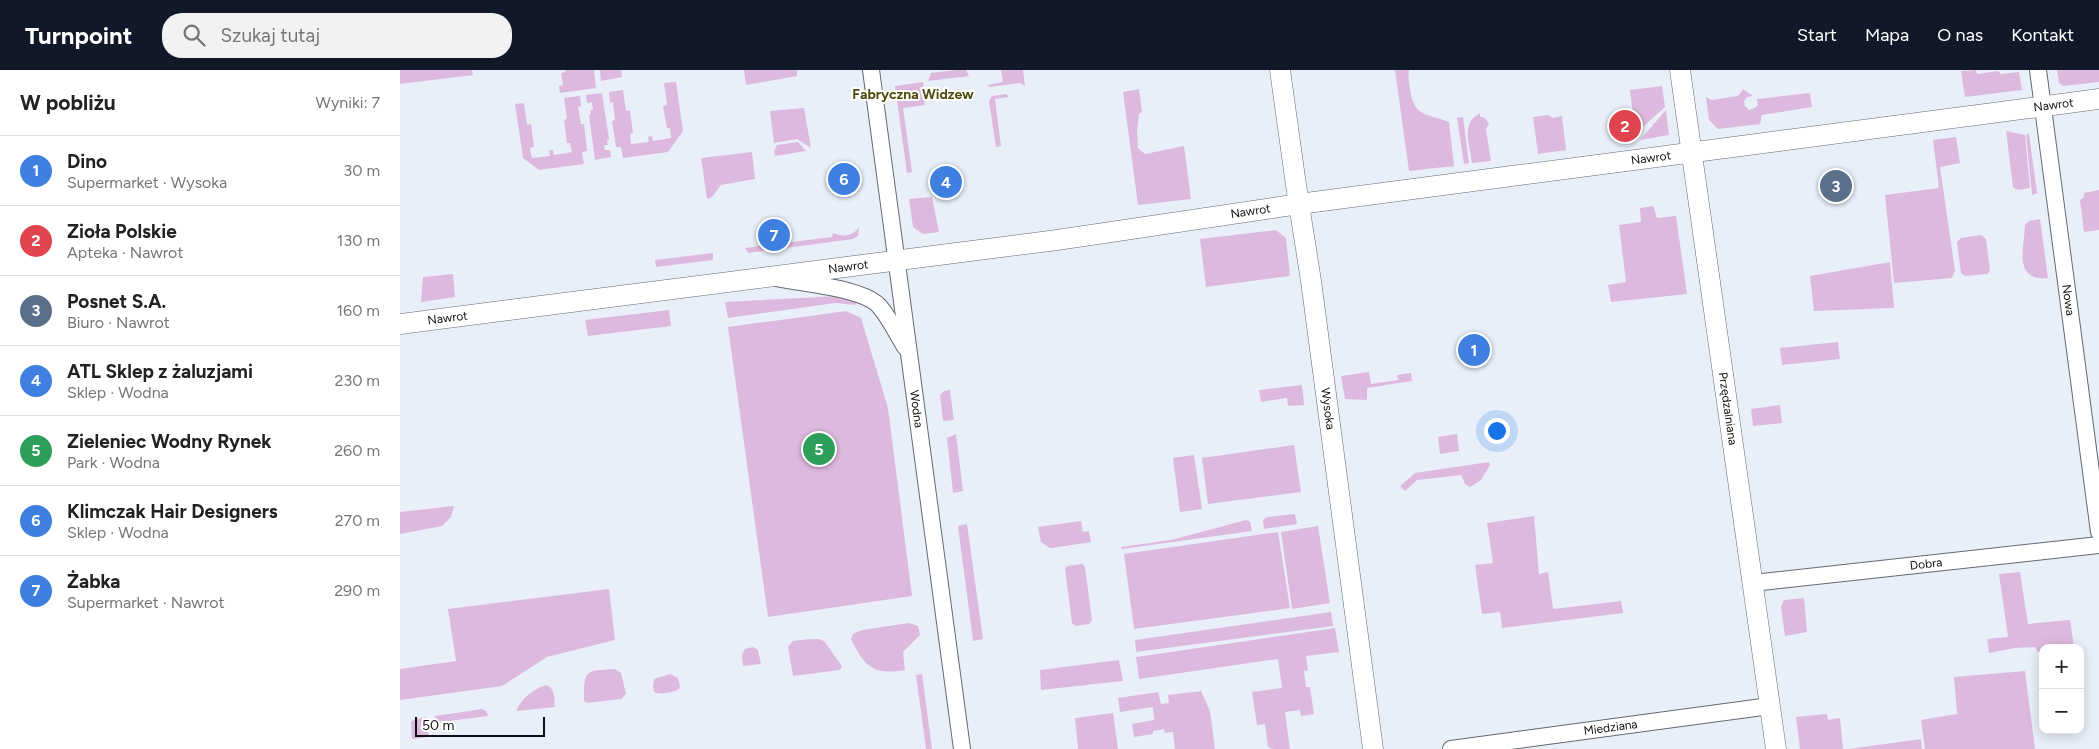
<!DOCTYPE html>
<html lang="pl">
<meta charset="utf-8">
<style>
body{margin:0;font-family:Figtree,sans-serif;background:#f2f2f2;color:#222}
.controls{position:absolute;right:15px;bottom:15px;display:grid;overflow:hidden;border-radius:10px;box-shadow:0 2px 12px #0003}
.controls button{width:45px;height:45px;display:grid;place-items:center;padding:0;border:0;border-bottom:1px solid #e0e0e0;background:#fff;color:#222;font:25px sans-serif}
.scale{position:absolute;left:15px;bottom:12px;width:130px;box-sizing:border-box;padding-left:5px;border:2px solid #0d0f12;border-top:0;font-size:14px;line-height:18px;white-space:nowrap;color:#0d0f12;-webkit-text-stroke:4px #fff;paint-order:stroke}
.you{position:absolute;left:1096px;top:360px;width:18px;height:18px;margin:-12px;border:4px solid #fff;border-radius:50%;background:#1a73e8;box-shadow:0 0 0 8px #1a73e833}
.badge{display:grid;place-items:center;width:32px;height:32px;border-radius:50%;background:#111827;color:#fff;font-size:16px;font-weight:700}
.pin{position:absolute;translate:-50% -50%;border:2px solid #fff;box-shadow:0 1px 5px #0006}
.list{margin:0;padding:0;list-style:none}
h2{display:flex;justify-content:space-between;align-items:center;height:65px;margin:0;padding:0 20px;font-size:21px}
h2 small{font-size:16px;font-weight:400;color:#767676}
.list li{display:grid;grid-template-columns:32px 1fr auto;gap:15px;align-items:center;box-sizing:border-box;height:70px;padding:0 20px;border-top:1px solid #e0e0e0}
.list b{display:block;font-size:19px;white-space:nowrap}
.list p{margin:0;font-size:16px;white-space:nowrap;color:#767676}
.list em{font-size:16px;font-style:normal;color:#767676}
.icon{flex:none;width:28px;height:28px;fill:none;stroke:currentColor;stroke-width:2;stroke-linecap:round;stroke-linejoin:round}
.map{position:relative;flex:none;width:1699px;height:679px;overflow:hidden}
header{display:flex;align-items:center;gap:30px;box-sizing:border-box;height:70px;padding:0 25px;background:#111827;color:#fff}
header strong{font-size:24px}
nav{display:flex;gap:28px;margin-inline-start:auto;font-size:18px}
.search{width:350px;height:45px;background:#f2f2f2;display:flex;align-items:center;gap:12px;box-sizing:border-box;padding:0 18px;border-radius:20px;color:#767676;font-size:19px}
main{display:flex}
aside{flex:1;background:#fff}
.map>svg:first-child{display:block}
.green{fill:#deb9df}
.lines{fill:none;stroke-linecap:round;stroke-linejoin:round}
.minor-casing{stroke:#636871;stroke-width:18}
.tertiary-casing{stroke:#636871;stroke-width:21}
.minor{stroke:#fff;stroke-width:16}
.tertiary{stroke:#fff;stroke-width:20}
.labels{text-anchor:middle;stroke-width:4;stroke-linejoin:round;paint-order:stroke}
.street-label{font-size:12px;fill:#0d0f12;stroke:#fff}
.neighbourhood-label{font-size:14px;font-weight:bold;fill:#504d0e;stroke:#fff}
</style>
<header>
<strong>Turnpoint</strong>
<div class="search"><svg class="icon" aria-label="search" viewBox="0 0 24 24"><circle cx="10" cy="10" r="6"/><path d="M15 15l6 6"/></svg>Szukaj tutaj</div>
<nav><a>Start</a><a>Mapa</a><a>O nas</a><a>Kontakt</a></nav>
</header>
<main>
<aside>
<h2>W pobliżu<small>Wyniki: 7</small></h2>
<ul class="list">
<li><span class="badge" style="background:#3f7fe0">1</span><div><b>Dino</b><p>Supermarket · Wysoka</p></div><em>30 m</em></li>
<li><span class="badge" style="background:#e0444e">2</span><div><b>Zioła Polskie</b><p>Apteka · Nawrot</p></div><em>130 m</em></li>
<li><span class="badge" style="background:#5c6f8a">3</span><div><b>Posnet S.A.</b><p>Biuro · Nawrot</p></div><em>160 m</em></li>
<li><span class="badge" style="background:#3f7fe0">4</span><div><b>ATL Sklep z żaluzjami</b><p>Sklep · Wodna</p></div><em>230 m</em></li>
<li><span class="badge" style="background:#2e9e5b">5</span><div><b>Zieleniec Wodny Rynek</b><p>Park · Wodna</p></div><em>260 m</em></li>
<li><span class="badge" style="background:#3f7fe0">6</span><div><b>Klimczak Hair Designers</b><p>Sklep · Wodna</p></div><em>270 m</em></li>
<li><span class="badge" style="background:#3f7fe0">7</span><div><b>Żabka</b><p>Supermarket · Nawrot</p></div><em>290 m</em></li>
</ul>
</aside>
<div class="map">
<svg width="1699" height="679" viewBox="0 0 1699 679">
<rect width="100%" height="100%" fill="#e9eff9"/>
<!-- green -->
<g class="green">
<path d="M0,0H72L73,5L0,14Z"/>
<path d="M165,0H194L196,18L160,23L159,16L163,15L161,3L166,2Z"/>
<path d="M200,0H221L222,7L201,11Z"/>
<path d="M344,0H397V6L346,15Z"/>
<path d="M556,0H566L569,6L528,11L531,3Z"/>
<path d="M601,0H623L625,16L620,13L590,17L587,15L603,12Z"/>
<path d="M995,0H1009C1008,5 1009,13 1010,19C1014,48 1027,43 1049,52L1054,96L1009,101Z"/>
<path d="M1576,0L1577,4L1598,1L1601,4L1619,2L1622,20L1565,27L1561,1Z"/>
<path d="M1657,0H1699V12L1663,16L1659,13Z"/>
<path d="M276,12L283,61L268,82L223,88L221,77H216L212,51L215,50L213,32L210,33L209,22L223,20L226,41L230,40L233,63L230,64L231,74L249,72L248,67L252,66L253,71L271,68L270,58H267L263,36L267,35L264,13Z"/>
<path d="M523,12L525,35L503,38L512,102L507,103L495,16Z"/>
<path d="M1262,16L1265,37L1235,64L1230,20Z"/>
<path d="M739,19L742,42L739,44L737,62L738,78L745,84L784,76L791,129L738,135L723,22Z"/>
<path d="M1343,19L1353,26L1347,27L1344,31L1345,36L1349,40L1355,38L1358,35L1357,29L1410,23L1412,37L1362,45L1360,54L1318,59L1309,50L1306,27L1312,30L1338,26Z"/>
<path d="M202,23L209,69L207,70L208,75H204L205,80H210L211,87L195,90L189,45L191,44L190,40H193L192,32L187,33L186,25Z"/>
<path d="M606,24L609,27L595,29L601,76L596,77L589,31L592,26Z"/>
<path d="M180,26L181,36L178,37L181,54H184L187,81L182,82L184,94L139,100L123,88L115,34L124,33L127,55L131,54L134,77L130,78L132,88L150,86L149,80H153L154,85L172,82L170,73H167L164,50L167,49L164,28Z"/>
<path d="M404,38L411,78L397,69L374,73L370,41Z"/>
<path d="M1266,40L1269,65L1240,70Z"/>
<path d="M1080,43V47H1083L1089,53L1086,59L1091,91L1072,93C1070,74 1060,54 1080,43Z"/>
<path d="M1148,45L1152,48L1162,46L1166,80L1138,84L1133,47Z"/>
<path d="M1063,47L1069,93L1064,94L1057,48Z"/>
<path d="M1606,61L1625,65L1630,118L1618,120L1613,117Z"/>
<path d="M1626,64H1629L1637,123L1632,125Z"/>
<path d="M1556,67L1560,93L1540,97L1555,201L1552,208L1494,213L1485,125L1539,118L1533,70Z"/>
<path d="M398,72L406,81L375,86L374,81L377,75Z"/>
<path d="M352,82L355,109L321,115L312,127L307,129L301,88Z"/>
<path d="M1699,120V160L1684,162L1680,130L1684,127V123Z"/>
<path d="M532,127L539,162L523,164L513,157L509,129Z"/>
<path d="M1253,136L1257,148L1276,146L1287,224L1211,232L1208,215L1226,212L1219,155L1241,152L1240,138Z"/>
<path d="M1640,149L1648,208C1613,211 1624,179 1625,155L1629,151Z"/>
<path d="M459,157L458,166L453,169L348,183L345,178L432,167L433,163C443,167 452,167 459,157Z"/>
<path d="M876,160L886,168L890,206L806,217L800,169Z"/>
<path d="M1581,165L1586,169L1590,200L1588,204L1565,206L1561,203L1557,172L1561,168Z"/>
<path d="M313,183V190L256,197L255,190Z"/>
<path d="M1490,192L1494,238L1414,241L1410,206Z"/>
<path d="M53,204L55,227L21,232L23,207Z"/>
<path d="M439,226L460,229L455,235L435,233L328,248L325,232Z"/>
<path d="M269,240L271,256L188,266L185,250Z"/>
<path d="M446,241L461,248L488,338L512,526L368,547L328,257Z"/>
<path d="M1438,272L1440,289L1382,295L1380,278Z"/>
<path d="M969,302L971,314L998,310L997,305L1011,303L1012,311L967,318V330L945,329L941,306Z"/>
<path d="M902,315L904,335L888,336L887,328L861,332L859,320Z"/>
<path d="M550,320L554,350L543,351L540,325L544,321Z"/>
<path d="M1380,335L1382,353L1353,356L1351,339Z"/>
<path d="M556,364L563,421L553,423L547,368Z"/>
<path d="M1057,364L1059,381L1040,384L1038,367Z"/>
<path d="M894,375L901,422L808,434L802,388Z"/>
<path d="M794,385L802,439L780,442L773,388Z"/>
<path d="M1089,392L1090,395L1081,410L1070,417L1065,414L1061,405L1017,410L1005,421L1000,416L1015,403Z"/>
<path d="M54,436L51,447L42,456L0,464V442Z"/>
<path d="M895,444L897,454L864,459L863,450L867,447Z"/>
<path d="M1134,446L1139,504L1148,502L1153,539L1221,531L1223,543L1102,558L1100,542L1082,544L1075,495L1093,493L1087,453Z"/>
<path d="M846,450L850,452L852,461L722,479L721,477L771,470Z"/>
<path d="M681,451L683,462L689,461L691,472L652,478L648,477L641,472L638,457Z"/>
<path d="M567,454L583,569L573,571L558,456Z"/>
<path d="M918,456L930,533L892,539L881,462Z"/>
<path d="M878,462L890,538L734,559L724,484Z"/>
<path d="M682,494L685,497L692,550L689,554L676,556L672,553L665,499L667,496Z"/>
<path d="M1620,502L1628,554L1670,550L1674,577L1643,578V582H1638L1635,577L1615,578L1589,583L1587,569L1608,567L1599,504Z"/>
<path d="M209,519L215,570L147,587L102,616L0,630V599L56,591L48,539Z"/>
<path d="M1404,528L1407,562L1385,566L1381,537L1384,530Z"/>
<path d="M931,542L933,556L736,582L735,570Z"/>
<path d="M509,553L518,556L520,565L503,582L505,600C474,605 465,598 451,569L453,564L462,560Z"/>
<path d="M935,558L939,582L906,586L908,600L904,601L906,617H910L914,644L901,646L900,640L885,642L890,679H873L868,677L865,654L857,655L852,622L882,618L878,589L739,609L736,587Z"/>
<path d="M410,569H419L424,571L442,596L440,600L393,606L388,577L393,571Z"/>
<path d="M353,577L358,580L361,594L343,596L342,584L345,579Z"/>
<path d="M719,590L723,611L641,620L640,600Z"/>
<path d="M215,599L221,603L226,624L221,629L187,633L184,631C184,599 185,601 215,599Z"/>
<path d="M1625,601L1635,679H1525L1521,650L1557,644L1554,607Z"/>
<path d="M270,604L278,608L280,616L279,619C272,623 260,625 254,622L253,616L254,609Z"/>
<path d="M522,604L532,679H526L516,605Z"/>
<path d="M146,615C156,619 154,628 155,637L117,641C119,630 135,618 146,615Z"/>
<path d="M801,621L810,641L815,679H775L773,662L765,663L764,659L753,661V664L734,667L732,654L754,650L753,637L720,642L718,628L758,622L761,634L769,633L768,625Z"/>
<path d="M82,639L86,641L88,646L34,653L35,646Z"/>
<path d="M713,643L718,679H678L675,648Z"/>
<path d="M1427,644L1428,650L1440,648L1443,679H1400L1396,647Z"/>
<path d="M26,647L29,667L12,669L11,652L15,649Z"/>
<path d="M1521,669L1522,679H1449Z"/>
</g>
<g class="lines">
<!-- minor casing -->
<g class="minor-casing">
<g id="minor">
<path id="s1" d="M471,0L562,679"/>
<path id="s2" d="M1638,0L1699,462"/>
<path d="M377,208C403,214 465,218 480,237C490,249 497,264 505,277"/>
<path id="s3" d="M1353,513L1699,475"/>
<path id="s4" d="M1051,679L1370,636"/>
</g>
</g>
<!-- tertiary casing -->
<g class="tertiary-casing">
<g id="tertiary">
<path id="s5" d="M880,0L896,115L911,211L973,679"/>
<path id="s6" d="M1280,0L1376,679"/>
<path id="s7" d="M0,254L657,170L899,134L1699,29"/>
</g>
</g>
<!-- minor -->
<use href="#minor" class="minor"/>
<!-- tertiary -->
<use href="#tertiary" class="tertiary"/>
</g>
<g class="labels">
<!-- street labels -->
<g class="street-label">
<text dy="4" stroke="none"><textPath href="#s7" startOffset="1668">Nawrot</textPath></text>
<text dy="4" stroke="none"><textPath href="#s7" startOffset="1262">Nawrot</textPath></text>
<text dy="4" stroke="none"><textPath href="#s7" startOffset="858">Nawrot</textPath></text>
<text dy="4" stroke="none"><textPath href="#s7" startOffset="452">Nawrot</textPath></text>
<text dy="4" stroke="none"><textPath href="#s2" startOffset="232">Nowa</textPath></text>
<text dy="4" stroke="none"><textPath href="#s7" startOffset="48">Nawrot</textPath></text>
<text dy="4" stroke="none"><textPath href="#s5" startOffset="342">Wysoka</textPath></text>
<text dy="4" stroke="none"><textPath href="#s6" startOffset="342">Przędzalniana</textPath></text>
<text dy="4" stroke="none"><textPath href="#s1" startOffset="342">Wodna</textPath></text>
<text dy="4" stroke="none"><textPath href="#s3" startOffset="174">Dobra</textPath></text>
<text dy="4" stroke="none"><textPath href="#s4" startOffset="161">Miedziana</textPath></text>
</g>
<!-- neighbourhood labels -->
<g class="neighbourhood-label">
<text x="513" y="29">Fabryczna Widzew</text>
</g>
</g>
</svg>
<div class="controls">
<button>+</button>
<button>−</button>
</div>
<div class="scale">50 m</div>
<div class="you"></div>
<div class="pin badge" style="left:1074px;top:280px;background:#3f7fe0">1</div>
<div class="pin badge" style="left:1225px;top:56px;background:#e0444e">2</div>
<div class="pin badge" style="left:1436px;top:116px;background:#5c6f8a">3</div>
<div class="pin badge" style="left:546px;top:112px;background:#3f7fe0">4</div>
<div class="pin badge" style="left:419px;top:379px;background:#2e9e5b">5</div>
<div class="pin badge" style="left:444px;top:109px;background:#3f7fe0">6</div>
<div class="pin badge" style="left:374px;top:165px;background:#3f7fe0">7</div>
</div>
</main>
